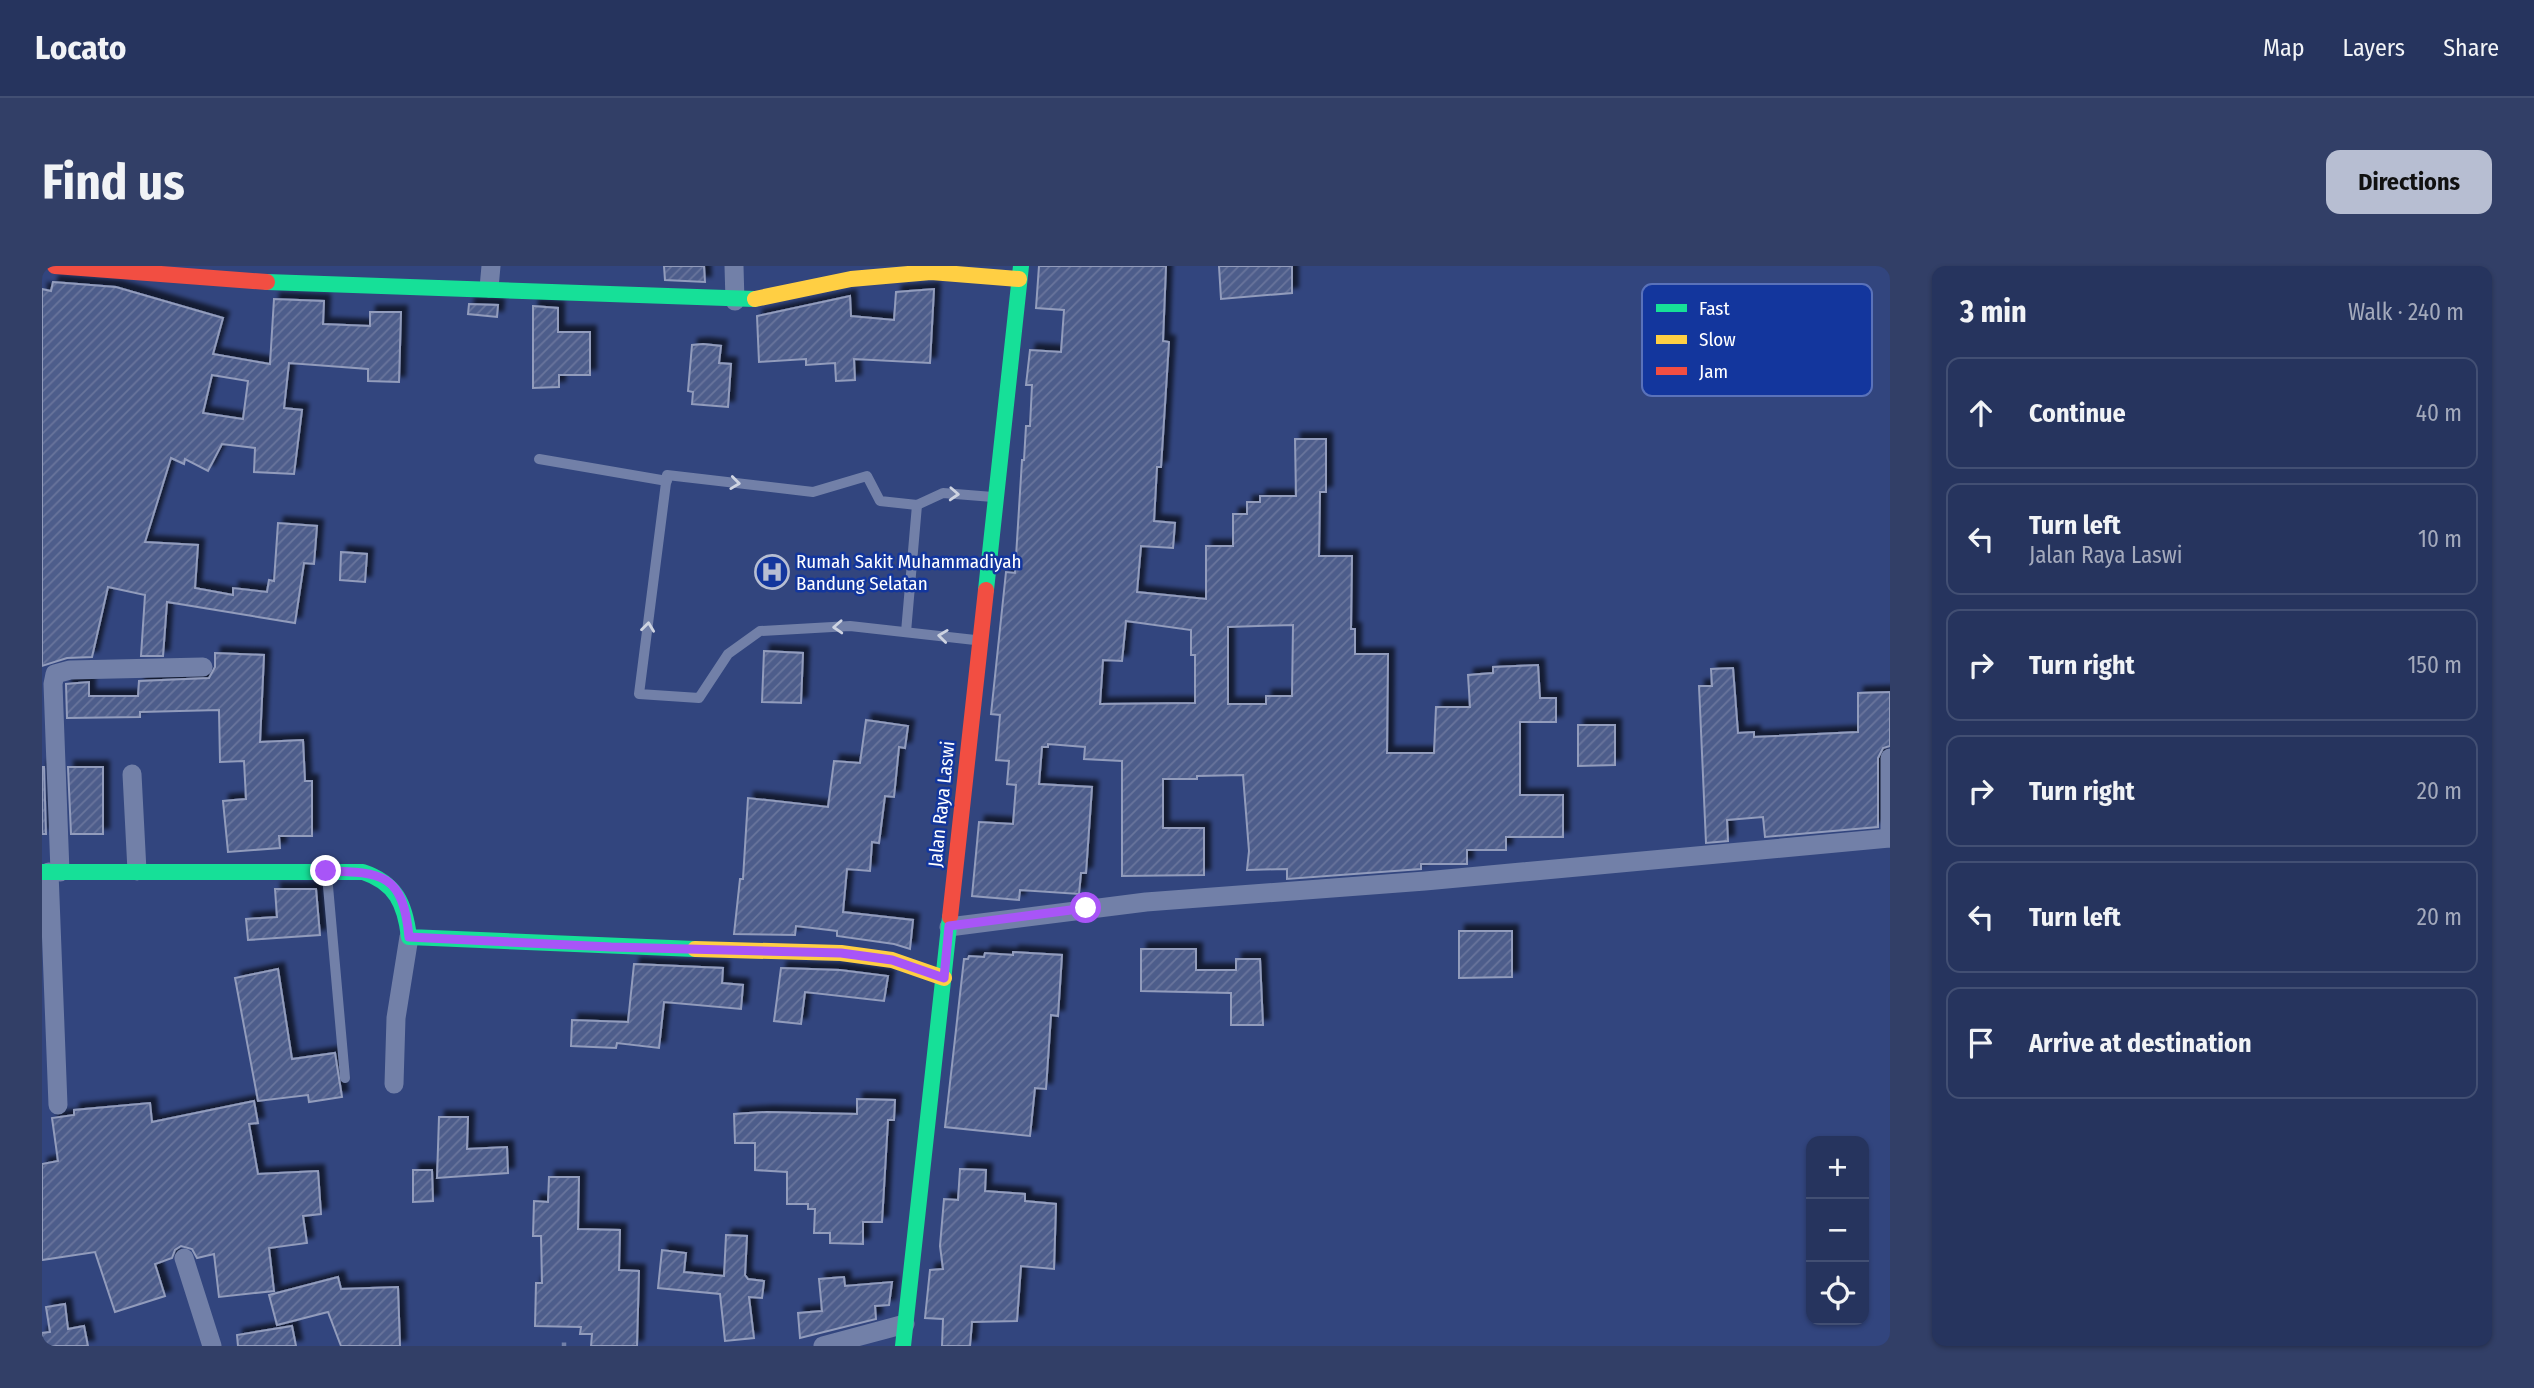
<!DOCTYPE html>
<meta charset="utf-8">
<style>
body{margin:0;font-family:"Fira Sans Condensed",sans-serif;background:#323f67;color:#f1f3f6}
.controls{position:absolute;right:21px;bottom:21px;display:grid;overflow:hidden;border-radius:14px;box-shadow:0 2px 5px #0004}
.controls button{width:63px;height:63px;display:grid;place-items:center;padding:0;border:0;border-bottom:2px solid #424f73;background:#26345e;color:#f1f3f6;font:35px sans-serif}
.stop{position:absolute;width:21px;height:21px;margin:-16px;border:5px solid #a855f7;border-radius:50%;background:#fff}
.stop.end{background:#a855f7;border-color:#fff;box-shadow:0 2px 7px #0008}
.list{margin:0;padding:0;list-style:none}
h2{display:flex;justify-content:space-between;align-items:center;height:91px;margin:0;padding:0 28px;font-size:30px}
h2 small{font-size:23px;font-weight:400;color:#a4aabc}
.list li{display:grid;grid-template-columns:46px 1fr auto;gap:21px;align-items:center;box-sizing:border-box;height:112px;margin:0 14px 14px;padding:0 14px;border:2px solid #424f73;border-radius:14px}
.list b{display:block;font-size:26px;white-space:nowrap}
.list p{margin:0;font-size:23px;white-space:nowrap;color:#a4aabc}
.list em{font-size:23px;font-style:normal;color:#a4aabc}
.icon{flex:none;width:38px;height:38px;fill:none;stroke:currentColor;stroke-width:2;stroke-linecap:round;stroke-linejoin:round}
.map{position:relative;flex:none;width:1848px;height:1080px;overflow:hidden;border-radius:14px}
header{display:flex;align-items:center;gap:42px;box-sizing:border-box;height:98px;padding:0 35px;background:#26345e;border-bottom:2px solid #424f73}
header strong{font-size:33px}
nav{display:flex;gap:38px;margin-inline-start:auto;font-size:24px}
.intro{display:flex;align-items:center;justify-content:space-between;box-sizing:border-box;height:168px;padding:0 42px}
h1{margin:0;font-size:49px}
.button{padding:18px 32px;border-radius:14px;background:#b7bed2;color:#111;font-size:24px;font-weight:700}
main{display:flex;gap:42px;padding:0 42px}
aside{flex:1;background:#26345e;border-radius:14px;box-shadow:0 2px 5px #0004}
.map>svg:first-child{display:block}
.building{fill:url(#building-hatch);stroke:#929cbc;stroke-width:2;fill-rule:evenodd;filter:url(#shadow)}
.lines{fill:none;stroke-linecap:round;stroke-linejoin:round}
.path{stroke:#7280a8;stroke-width:4.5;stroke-dasharray:3.5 5;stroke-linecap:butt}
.lane{stroke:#7280a8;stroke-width:10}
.street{stroke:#7280a8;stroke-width:19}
.fast{stroke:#16e098;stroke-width:16}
.slow{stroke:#ffcf43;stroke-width:16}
.jam{stroke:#f24e42;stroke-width:16}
.oneway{stroke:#ced3e1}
.route{stroke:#a855f7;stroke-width:9}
.labels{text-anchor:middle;stroke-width:5;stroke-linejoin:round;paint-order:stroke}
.poi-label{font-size:19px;fill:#fff;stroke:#13369d;text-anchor:start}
.street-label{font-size:19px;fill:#fff;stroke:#13369d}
.key{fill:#13369d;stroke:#5a72ba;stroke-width:2}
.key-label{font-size:19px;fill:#fff}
</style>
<header>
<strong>Locato</strong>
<nav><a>Map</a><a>Layers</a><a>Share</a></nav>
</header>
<div class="intro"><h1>Find us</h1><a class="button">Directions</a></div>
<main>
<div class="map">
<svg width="1848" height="1080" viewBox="0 0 1848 1080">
<defs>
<pattern id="building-hatch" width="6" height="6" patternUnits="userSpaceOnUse" patternTransform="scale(1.75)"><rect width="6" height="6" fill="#4e5d8b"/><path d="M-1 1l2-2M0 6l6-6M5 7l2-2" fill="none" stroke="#69759c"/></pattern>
<filter id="shadow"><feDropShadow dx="6" dy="-6" stdDeviation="2" flood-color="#0009"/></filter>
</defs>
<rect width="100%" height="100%" fill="#32457e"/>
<!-- building -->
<g class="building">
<path d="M622,0H662L663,16L623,14Z"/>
<path d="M997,0H1124L1121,75L1127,76L1119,201H1115L1112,255L1133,257L1131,282L1099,280L1095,326L1164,333V280H1191V248H1205V236H1218V230H1254L1253,173H1284V226H1278L1277,290H1310L1309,363H1313V388H1346L1345,487H1392L1394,441H1428L1426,409L1451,407V401L1496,399L1498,432H1514V456H1478V529H1521V571H1464V584H1425V598H1379V603L1245,613V603L1205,604L1207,585L1201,509L1155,510V513H1121V562H1162V609L1080,610V495L1042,493L1043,481L1006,478V481H1000L997,518L1050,521L1044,607H1039L1037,628L978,624L977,634L930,630L937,556L971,558L974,519L965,518L967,495L954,494L958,449L949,448L964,306L973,307L980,194H982L984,160H988L990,119H984L988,84L1019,86L1022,44L994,42ZM1084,355L1149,364V389H1153V437L1058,438L1061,394L1080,395ZM1251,359L1250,430H1224V438H1186V361Z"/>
<path d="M1177,0H1250V27L1179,33Z"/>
<path d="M11,16L74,21L181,52L171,88L228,98L232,33L282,35L281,58L328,60V46H359L357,116L326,115V103L247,97L242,142L260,144L252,208L212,206L213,182L180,178L166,205L143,193L142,198L129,192L103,276L156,279L153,322L191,329V322L225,326L227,314L232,315L236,257L275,260L272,298L262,297L253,357L125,336L121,390H99L103,329L66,321L50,391L25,392L0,400V23L9,25ZM170,109L206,115L201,153L161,147Z"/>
<path d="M892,23L888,97L812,93L813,114L794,115L793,97L764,99V93L717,96L715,50L808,30L809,50L852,54L854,26Z"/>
<path d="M427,38L456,39L455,51L426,48Z"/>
<path d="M491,40L516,42V66H548V109H517V121L491,122Z"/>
<path d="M661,78L679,80L677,97L689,98L686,141L650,138L651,126L646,125L650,79Z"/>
<path d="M299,286L325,288L323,316L298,314Z"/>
<path d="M722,385L761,387L759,437L720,436Z"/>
<path d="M173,387L222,389L218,476L261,474L263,515H270V570H237L238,582L186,586L181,535L204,533L202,495L178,496L177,444L98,446V451L25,452L24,418L47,416V430H96L97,415L167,412L173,401Z"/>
<path d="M1691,402L1696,467L1712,466V471L1816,466V427L1848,426V480L1841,482L1836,492V561L1723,571L1721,551L1685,554L1686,575L1664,577L1657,420H1670L1669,403Z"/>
<path d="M824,454L866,460L863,482L857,481L852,531L843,530L837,577L830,576L828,605L805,603L801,646L871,654L868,683L852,678L795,670V665L754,660L753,669L692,668L698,613H701L706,532L786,541L792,495L818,497Z"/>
<path d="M1536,459H1573V499L1536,500Z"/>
<path d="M0,501H2L4,568H0Z"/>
<path d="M26,501H61V568H29Z"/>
<path d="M233,623H274L278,669L206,674L204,653L235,651Z"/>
<path d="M1417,665H1470V711L1417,712Z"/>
<path d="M1099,683H1154V704H1194V693H1218L1221,759H1189V727L1099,725Z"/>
<path d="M971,686L1020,689L1016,750L1009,749L1004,823L993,822L988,870L903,861L922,693H926L927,690L942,691L943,687L971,689Z"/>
<path d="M592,698L681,702L680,717L701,719L699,743L622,736L617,782L575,777L574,782L529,780L530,754L586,756Z"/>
<path d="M739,702L798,704L846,710L842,735L763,726L759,758L732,755Z"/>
<path d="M236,703L250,793L293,787L300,831L267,836L266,829L216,835L193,712Z"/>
<path d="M815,833L853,834L852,854H846L840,956H821V978L788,977V967H772L773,943H766V938H745V906L713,904V877H693L692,848L725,846L815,848Z"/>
<path d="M212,835L216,857L207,858L216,908L276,905L279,948L261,950L265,977L227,982L232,1025L177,1031L172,988L155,992L150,983L139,980L133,984L130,992L113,998L123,1030L73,1046L53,986L0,994V898L16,895L10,852L32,849V844L108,837L110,856Z"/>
<path d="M397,851H426L425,883L465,881L466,907L395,912Z"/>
<path d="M918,903L944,904L943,925L983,928V935L1014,938L1012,1003L979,1000L975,1055L930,1056L928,1080H900L901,1053L883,1052L888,1004L901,1003L898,980L902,933L916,934Z"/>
<path d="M371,904H390L391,935L371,936Z"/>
<path d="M507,911H537L536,963L578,964L577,1004L597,1005L595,1080H549L550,1068H538L539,1061L493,1060L494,1017H500L499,970H491L492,935L506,936Z"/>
<path d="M684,969L705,970L703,1009L706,1013L722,1015L720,1032L707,1031L712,1072L683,1075L678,1028L616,1022L620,984L644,987L642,1006L682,1010Z"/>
<path d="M296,1011L299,1023L356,1021L358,1080H299L286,1046L235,1059L227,1029Z"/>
<path d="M802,1011L803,1020L850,1016L847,1039L833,1040L834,1053L758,1072L756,1047L780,1045L777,1013Z"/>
<path d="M23,1038L26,1063L42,1060L46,1080H0V1067L8,1066L4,1041Z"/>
<path d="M250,1060L254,1080H196L195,1069Z"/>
</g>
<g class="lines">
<!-- path -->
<path class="path" d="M522,1080V1074"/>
<!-- lane -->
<g class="lane">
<path d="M497,193L625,215"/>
<path d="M864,366L875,239"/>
<path d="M933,374L808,360L718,365L686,388L657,432L597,428L625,209L771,226L825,210L838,235L875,239L901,227L951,231"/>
<path d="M285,609L303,812"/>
</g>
<!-- street -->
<g class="street">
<path d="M692,0L693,35"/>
<path d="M447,22L449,0"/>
<path d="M1848,492V572"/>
<path d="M90,508L95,605"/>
<path d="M7,606L16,839"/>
<path d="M18,606L11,418L13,408L28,404L161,401"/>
<path d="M907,661L1104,636L1383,615L1848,572"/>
<path d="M352,818L354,752L367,671"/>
<path d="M142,992L170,1080"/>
<path d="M781,1080L863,1058"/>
</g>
<!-- fast -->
<g class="fast">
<path d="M225,16L713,33"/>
<path d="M944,324L979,0"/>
<path d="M0,606H321C354,617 363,638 367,671L653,683"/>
<path d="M861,1080L908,651"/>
</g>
<!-- slow -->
<g class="slow">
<path d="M713,33L809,13L889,6L977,13"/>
<path d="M653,683L799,687L850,694L902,712"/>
</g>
<!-- jam -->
<g class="jam">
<path d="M13,0L225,16"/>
<path d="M908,651L944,324"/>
</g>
</g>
<!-- one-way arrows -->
<defs><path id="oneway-chevron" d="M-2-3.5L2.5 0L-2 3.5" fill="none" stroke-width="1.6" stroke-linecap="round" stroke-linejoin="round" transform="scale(1.75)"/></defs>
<g class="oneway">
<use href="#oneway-chevron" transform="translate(693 217) rotate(7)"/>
<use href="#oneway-chevron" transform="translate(912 228) rotate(3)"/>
<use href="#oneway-chevron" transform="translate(606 361) rotate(-83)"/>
<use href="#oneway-chevron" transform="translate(796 361) rotate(177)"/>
<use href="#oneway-chevron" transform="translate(901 370) rotate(-173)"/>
</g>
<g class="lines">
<!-- route -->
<path class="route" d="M284,605C341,606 361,608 367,671L569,681L799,687L850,694L902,712L907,660L1044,642"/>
</g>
<!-- icons -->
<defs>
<g id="hospital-ring" transform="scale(1.75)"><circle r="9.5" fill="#13369d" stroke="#b7bed2" stroke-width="1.5"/><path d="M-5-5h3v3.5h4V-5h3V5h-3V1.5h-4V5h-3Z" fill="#b7bed2"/></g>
</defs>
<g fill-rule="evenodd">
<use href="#hospital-ring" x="730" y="306"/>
</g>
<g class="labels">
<!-- poi labels -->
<g class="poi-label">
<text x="754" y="302">Rumah Sakit Muhammadiyah<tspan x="754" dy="22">Bandung Selatan</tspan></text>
</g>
<!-- street labels -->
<g class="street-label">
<text transform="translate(899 538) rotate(-84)" y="7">Jalan Raya Laswi</text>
</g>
</g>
<!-- legend -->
<rect x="1600" y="18" width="230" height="112" rx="10" class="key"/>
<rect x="1614" y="38" width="31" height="8" fill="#16e098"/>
<rect x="1614" y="69" width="31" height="9" fill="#ffcf43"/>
<rect x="1614" y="101" width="31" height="8" fill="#f24e42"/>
<g class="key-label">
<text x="1657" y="49">Fast</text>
<text x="1657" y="80">Slow</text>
<text x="1657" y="112">Jam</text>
</g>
</svg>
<div class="controls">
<button>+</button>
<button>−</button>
<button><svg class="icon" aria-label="locate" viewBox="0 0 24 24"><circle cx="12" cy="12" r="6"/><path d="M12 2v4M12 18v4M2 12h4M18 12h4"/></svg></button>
</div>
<div class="stop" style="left:1044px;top:642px"></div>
<div class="stop end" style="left:284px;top:605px"></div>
</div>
<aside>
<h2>3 min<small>Walk · 240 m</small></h2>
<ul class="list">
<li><svg class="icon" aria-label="ahead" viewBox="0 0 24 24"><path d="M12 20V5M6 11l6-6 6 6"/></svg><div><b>Continue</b></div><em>40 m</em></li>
<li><svg class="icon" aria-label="left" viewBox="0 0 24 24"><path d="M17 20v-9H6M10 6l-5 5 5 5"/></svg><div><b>Turn left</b><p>Jalan Raya Laswi</p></div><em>10 m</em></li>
<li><svg class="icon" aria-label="right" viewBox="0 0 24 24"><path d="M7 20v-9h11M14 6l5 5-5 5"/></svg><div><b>Turn right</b></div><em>150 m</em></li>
<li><svg class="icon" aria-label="right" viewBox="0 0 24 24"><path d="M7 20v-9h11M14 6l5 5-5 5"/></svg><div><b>Turn right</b></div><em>20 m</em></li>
<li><svg class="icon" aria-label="left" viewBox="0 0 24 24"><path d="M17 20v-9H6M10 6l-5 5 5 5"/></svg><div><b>Turn left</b></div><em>20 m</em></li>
<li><svg class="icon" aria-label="arrive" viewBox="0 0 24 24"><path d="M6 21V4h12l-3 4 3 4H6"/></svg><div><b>Arrive at destination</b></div></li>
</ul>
</aside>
</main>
